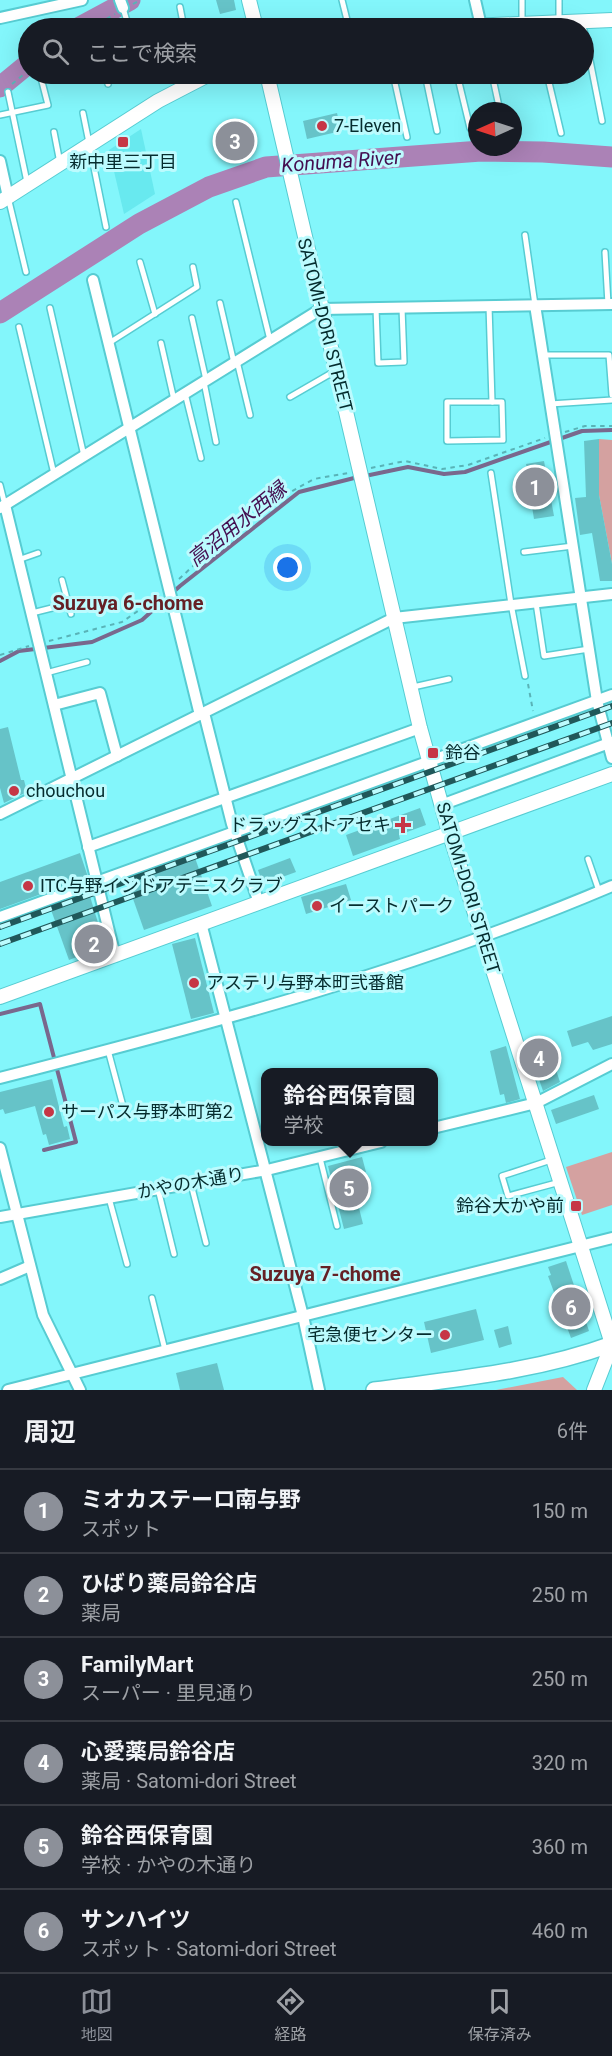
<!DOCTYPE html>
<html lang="ja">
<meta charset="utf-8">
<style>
body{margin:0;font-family:Roboto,"Noto Sans JP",sans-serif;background:#20242c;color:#f1f3f6}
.compass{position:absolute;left:468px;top:102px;width:54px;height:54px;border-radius:50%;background:#171b24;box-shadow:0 6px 24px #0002;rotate:267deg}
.you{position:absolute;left:288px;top:568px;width:21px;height:21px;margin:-15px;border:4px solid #fff;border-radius:50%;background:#1a73e8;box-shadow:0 0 0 9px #1a73e833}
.badge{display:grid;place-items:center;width:39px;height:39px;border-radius:50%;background:#8c9099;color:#fff;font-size:20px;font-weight:700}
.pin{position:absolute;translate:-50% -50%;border:3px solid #fff;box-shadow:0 2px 6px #0006}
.popup{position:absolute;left:261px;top:1068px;width:177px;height:78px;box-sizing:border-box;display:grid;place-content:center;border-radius:12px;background:#171b24;filter:drop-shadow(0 2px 4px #0005);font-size:20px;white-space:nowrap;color:#9ea1a6}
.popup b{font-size:22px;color:#f1f3f6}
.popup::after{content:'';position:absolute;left:50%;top:100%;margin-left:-12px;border:12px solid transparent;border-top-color:#171b24}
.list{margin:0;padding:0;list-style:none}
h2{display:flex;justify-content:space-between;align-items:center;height:78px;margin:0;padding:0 24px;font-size:26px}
h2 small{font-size:20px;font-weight:400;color:#9ea1a6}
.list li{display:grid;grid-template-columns:39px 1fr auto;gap:18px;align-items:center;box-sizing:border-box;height:84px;padding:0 24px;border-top:2px solid #363941}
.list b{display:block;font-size:22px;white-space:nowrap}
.list p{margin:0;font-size:20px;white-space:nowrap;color:#9ea1a6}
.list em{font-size:20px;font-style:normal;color:#9ea1a6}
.icon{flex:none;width:33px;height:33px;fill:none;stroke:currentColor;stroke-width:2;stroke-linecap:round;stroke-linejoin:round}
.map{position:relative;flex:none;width:612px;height:1390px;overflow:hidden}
.search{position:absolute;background:#171b24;box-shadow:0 6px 24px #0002;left:18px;right:18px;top:18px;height:66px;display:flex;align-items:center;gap:15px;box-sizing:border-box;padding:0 21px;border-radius:33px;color:#9ea1a6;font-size:22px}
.sheet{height:582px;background:#171b24}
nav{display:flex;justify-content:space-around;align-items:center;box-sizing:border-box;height:84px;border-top:2px solid #363941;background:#171b24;font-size:16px;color:#9ea1a6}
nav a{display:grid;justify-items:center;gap:3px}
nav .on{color:#8c9099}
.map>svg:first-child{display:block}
.built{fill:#68e9ef}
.green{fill:#d4a1a0}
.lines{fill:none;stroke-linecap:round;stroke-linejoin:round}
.stream{stroke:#79688d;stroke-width:4}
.river{stroke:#ab82b6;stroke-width:21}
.building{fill:#66c3c8}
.service-casing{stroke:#57ccd2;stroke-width:8}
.minor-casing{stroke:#57ccd2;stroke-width:14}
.tertiary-casing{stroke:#57ccd2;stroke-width:16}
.secondary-casing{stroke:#57ccd2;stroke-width:18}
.path{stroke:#59b3b7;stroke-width:2;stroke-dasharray:4.5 4.5;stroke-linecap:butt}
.service{stroke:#fff;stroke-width:5}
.minor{stroke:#fff;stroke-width:10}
.tertiary{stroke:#fff;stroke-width:14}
.secondary{stroke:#fff;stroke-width:15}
.rail-casing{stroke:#20585a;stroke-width:6}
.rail{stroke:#bcfbfe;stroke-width:4;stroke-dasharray:11;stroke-linecap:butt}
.poi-dot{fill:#c63646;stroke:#bcfbfe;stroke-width:2}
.labels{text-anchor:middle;stroke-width:6;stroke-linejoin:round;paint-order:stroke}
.poi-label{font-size:18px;fill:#052c2e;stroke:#bcfbfe;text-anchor:start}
.street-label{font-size:18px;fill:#052c2e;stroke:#bcfbfe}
.water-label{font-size:20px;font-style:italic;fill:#440e50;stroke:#bcfbfe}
.neighbourhood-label{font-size:20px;font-weight:bold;fill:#652025;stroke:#bcfbfe}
</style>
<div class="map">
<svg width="612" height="1390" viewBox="0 0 612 1390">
<rect width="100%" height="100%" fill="#83f6fb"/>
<!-- built -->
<path class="built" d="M141,129L155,194L124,214L109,150Z"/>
<!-- green -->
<g class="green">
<path d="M599,439L612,440V564L599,495Z"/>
<path d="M612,1152V1205L582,1215L566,1167Z"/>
<path d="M563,1377L577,1390H496Z"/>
</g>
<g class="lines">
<!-- stream -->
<g class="stream">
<path d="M365,476L408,467L444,474L465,472L582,431L612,430"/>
<path d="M0,661L19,651L92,642L142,620L180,586L299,492L358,477"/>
<path d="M0,1014L40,1004L76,1142L44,1150"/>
</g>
<!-- river -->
<g class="river">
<path d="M78,28L130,0"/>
<path d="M0,87L28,64"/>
<path d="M0,313L139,224L209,187L266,167L481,151L543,152L612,157"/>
</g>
</g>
<!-- building -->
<g class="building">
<path d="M216,0H234L236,10L220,14Z"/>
<path d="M337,113L341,131L307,139L303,121Z"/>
<path d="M247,129L250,147L222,152L219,135Z"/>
<path d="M599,439V495L612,564V581H600L592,533L580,535L575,498L586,497L584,441Z"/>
<path d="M544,461L554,516L534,519L530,494L522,495L519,481L529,480L526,464Z"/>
<path d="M8,727L21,780H24L27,792L4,803L0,788V729Z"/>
<path d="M420,808L426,825L399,835L400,839L353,856L346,835Z"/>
<path d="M80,853L88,877L0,909V882Z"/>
<path d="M194,855L212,906L144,930L126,879Z"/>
<path d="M290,858L296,872L263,884L258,870Z"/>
<path d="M346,884L351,900L306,914L301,897Z"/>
<path d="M89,893L105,946L69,960L50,907Z"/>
<path d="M195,938L214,1013L191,1019L172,944Z"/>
<path d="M612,1016V1044L593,1050L588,1042L572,1047L567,1031Z"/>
<path d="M506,1046L520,1099L506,1103L504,1094L500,1095L490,1051Z"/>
<path d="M549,1049L560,1082L543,1091L531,1056Z"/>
<path d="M52,1079L64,1127L67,1126L70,1139L49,1145L46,1134L43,1135L35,1106L5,1114L3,1109L0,1110V1092Z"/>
<path d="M594,1095L599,1109L556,1124L551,1110Z"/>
<path d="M362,1157L366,1172L351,1176L363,1224L344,1229L328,1166Z"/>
<path d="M566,1261L589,1331L571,1338L548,1276L551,1275L548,1267Z"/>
<path d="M476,1309L484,1340L431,1353L424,1322Z"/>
<path d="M508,1326L512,1344L499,1348L494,1330Z"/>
<path d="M217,1363L224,1390H180L176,1373Z"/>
</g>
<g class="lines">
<!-- service casing -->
<g class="service-casing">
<g id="service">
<path d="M342,0L349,28"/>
<path d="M559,0V22"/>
<path d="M180,7L184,28"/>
<path d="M123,8L129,28"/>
<path d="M522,22V0"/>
<path d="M584,30L602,121"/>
<path d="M81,74V75"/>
<path d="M105,74L108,84"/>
<path d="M393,74L407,137"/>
<path d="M425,74L437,131"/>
<path d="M457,74L470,128"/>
<path d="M492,74L500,111"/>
<path d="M547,74L561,133"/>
<path d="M8,92L27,182"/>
<path d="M83,113L106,227"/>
<path d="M0,115L48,105L40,74"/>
<path d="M54,132L60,163"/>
<path d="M8,197L26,272"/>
<path d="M236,202L270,340"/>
<path d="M525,235L535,305"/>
<path d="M605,252L608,304"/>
<path d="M140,262L155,314"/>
<path d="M220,303L234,363"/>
<path d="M489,306L492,402"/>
<path d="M50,308L84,456"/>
<path d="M376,308L378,363L404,362L402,308"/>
<path d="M192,318L206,380"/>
<path d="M19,327L54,474"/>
<path d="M109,343L197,287L193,267"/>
<path d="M161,343L174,400"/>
<path d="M543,355H609L612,395"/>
<path d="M237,361L250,415"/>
<path d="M204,382L216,442"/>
<path d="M185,393L201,458"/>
<path d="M290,397L335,371"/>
<path d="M447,402H502L503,440L447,441Z"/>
<path d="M550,404L612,400"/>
<path d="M491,473L511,604L525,676"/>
<path d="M0,485L5,505"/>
<path d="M524,552L573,546"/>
<path d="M18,560L38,553"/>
<path d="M62,580L71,614"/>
<path d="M536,603L544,656L589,649"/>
<path d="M32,613L68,604"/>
<path d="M46,673L87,662"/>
<path d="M413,687L449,679"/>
<path d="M588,859L599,891"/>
<path d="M108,1050L123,1106"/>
<path d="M320,1158L337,1226"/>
<path d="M551,1160L502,1176L508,1196L560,1182"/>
<path d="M191,1184L206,1243"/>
<path d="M158,1189L174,1254"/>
<path d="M109,1198L127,1264"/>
<path d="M152,1298L165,1350"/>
</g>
</g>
<!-- minor casing -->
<g class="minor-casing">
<g id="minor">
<path d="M120,0L123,8"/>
<path d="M475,0L481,26"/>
<path d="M0,18L82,0"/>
<path d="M0,161L8,197"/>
<path d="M93,280L200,715"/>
<path d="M535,305L597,701L612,758"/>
<path d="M5,505L115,956"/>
<path d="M0,508L321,309L612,304"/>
<path d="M54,705L100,693L117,756"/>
<path d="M204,713L232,824L259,903"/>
<path d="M441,805L612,742"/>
<path d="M0,814L394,618L612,594"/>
<path d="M88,847L420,728"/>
<path d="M0,917L612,695"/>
<path d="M201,923L303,1316L319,1390"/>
<path d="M0,1078C207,1025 415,970 612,886"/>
<path d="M433,1128L536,1103L612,1064"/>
<path d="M0,1148L43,1315L80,1390"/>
<path d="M0,1217L267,1170L381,1142"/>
<path d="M0,1279L30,1266"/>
<path d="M8,1390L612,1238"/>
</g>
</g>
<!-- tertiary casing -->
<g class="tertiary-casing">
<g id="tertiary">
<path d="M249,0L256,28"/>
<path d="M425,28L612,20"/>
<path d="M267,74L420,728L449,832L612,1344L594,1390"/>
<path d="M0,202L158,101L210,74"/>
<path d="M0,997L612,774"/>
</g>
</g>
<!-- secondary casing -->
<g class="secondary-casing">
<path id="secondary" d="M374,1390C454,1379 536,1372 612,1344"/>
</g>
<!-- path -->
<g class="path">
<path d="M133,4L140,0"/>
<path d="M91,28L115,14"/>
<path d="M12,84L28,71"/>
<path d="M565,432L585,426H612"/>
<path d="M371,468L405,461L442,469L468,465L545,438"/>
<path d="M179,579L229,533L265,506L314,479L348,473"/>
<path d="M49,641L122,622L161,595"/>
<path d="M0,655L29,646"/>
<path d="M528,684L533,711"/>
</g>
<!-- service -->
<use href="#service" class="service"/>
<!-- minor -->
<use href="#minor" class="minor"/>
<!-- tertiary -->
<use href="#tertiary" class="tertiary"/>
<!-- secondary -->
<use href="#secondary" class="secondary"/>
<!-- rail casing -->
<g class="rail-casing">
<g id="rail">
<path d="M0,927L612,706"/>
<path d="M0,944L612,723"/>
</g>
</g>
<!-- rail -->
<use href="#rail" class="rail"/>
</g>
<!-- markers -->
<g class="poi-dot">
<circle cx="322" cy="126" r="6"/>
<rect x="117" y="136" width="12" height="12" rx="3"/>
<rect x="427" y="747" width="12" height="12" rx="3"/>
<circle cx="14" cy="791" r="6"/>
<path d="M400 816h6v6h6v6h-6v6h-6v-6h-6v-6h6z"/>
<circle cx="28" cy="886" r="6"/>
<circle cx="317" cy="906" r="6"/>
<circle cx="194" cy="983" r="6"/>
<circle cx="49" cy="1112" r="6"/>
<rect x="570" y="1200" width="12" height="12" rx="3"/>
<circle cx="445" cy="1335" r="6"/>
</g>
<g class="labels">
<!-- poi labels -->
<g class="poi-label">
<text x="334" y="132">7-Eleven</text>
<text x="123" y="168" text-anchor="middle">新中里三丁目</text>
<text x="445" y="759">鈴谷</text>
<text x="26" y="797">chouchou</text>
<text x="391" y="831" text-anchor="end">ドラッグストアセキ</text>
<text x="40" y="892">ITC与野インドアテニスクラブ</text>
<text x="329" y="912">イーストパーク</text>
<text x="206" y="989">アステリ与野本町弐番館</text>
<text x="61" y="1118">サーパス与野本町第2</text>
<text x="564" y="1212" text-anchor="end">鈴谷大かや前</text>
<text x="433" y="1341" text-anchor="end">宅急便センター</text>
</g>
<!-- street labels -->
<g class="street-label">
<text transform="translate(325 325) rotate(76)" y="6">SATOMI-DORI STREET</text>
<text transform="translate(468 888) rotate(73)" y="6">SATOMI-DORI STREET</text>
<text transform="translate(191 1183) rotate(-10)" y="6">かやの木通り</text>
</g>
<!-- water labels -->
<g class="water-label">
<text transform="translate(341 161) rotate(-4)" y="7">Konuma River</text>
<text transform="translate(237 524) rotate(-39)" y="7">高沼用水西縁</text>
</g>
<!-- neighbourhood labels -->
<g class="neighbourhood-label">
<text x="128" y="610">Suzuya 6-chome</text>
<text x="325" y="1281">Suzuya 7-chome</text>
</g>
</g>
</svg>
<svg class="compass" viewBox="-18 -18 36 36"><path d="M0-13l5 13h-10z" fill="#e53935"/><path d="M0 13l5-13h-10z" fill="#9ea1a6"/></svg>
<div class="you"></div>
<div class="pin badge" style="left:535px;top:487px">1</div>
<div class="pin badge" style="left:94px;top:944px">2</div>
<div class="pin badge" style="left:235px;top:141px">3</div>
<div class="pin badge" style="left:539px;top:1058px">4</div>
<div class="pin badge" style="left:349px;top:1188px">5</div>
<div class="popup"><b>鈴谷西保育園</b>学校</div>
<div class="pin badge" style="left:571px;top:1307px">6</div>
<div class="search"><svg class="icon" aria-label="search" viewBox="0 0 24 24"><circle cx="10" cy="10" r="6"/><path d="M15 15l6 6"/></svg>ここで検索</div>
</div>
<section class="sheet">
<h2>周辺<small>6件</small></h2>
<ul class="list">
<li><span class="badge">1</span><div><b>ミオカステーロ南与野</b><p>スポット</p></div><em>150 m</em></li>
<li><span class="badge">2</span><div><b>ひばり薬局鈴谷店</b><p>薬局</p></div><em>250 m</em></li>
<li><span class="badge">3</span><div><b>FamilyMart</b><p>スーパー · 里見通り</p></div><em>250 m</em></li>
<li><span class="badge">4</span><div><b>心愛薬局鈴谷店</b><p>薬局 · Satomi-dori Street</p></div><em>320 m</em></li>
<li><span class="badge">5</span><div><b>鈴谷西保育園</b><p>学校 · かやの木通り</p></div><em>360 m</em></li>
<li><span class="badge">6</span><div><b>サンハイツ</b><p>スポット · Satomi-dori Street</p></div><em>460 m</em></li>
</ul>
</section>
<nav>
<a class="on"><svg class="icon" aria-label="map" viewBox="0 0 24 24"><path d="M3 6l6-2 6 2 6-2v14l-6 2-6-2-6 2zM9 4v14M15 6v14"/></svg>地図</a>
<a><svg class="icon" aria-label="directions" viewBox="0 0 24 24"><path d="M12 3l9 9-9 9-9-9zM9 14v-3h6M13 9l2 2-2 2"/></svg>経路</a>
<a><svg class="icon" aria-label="saved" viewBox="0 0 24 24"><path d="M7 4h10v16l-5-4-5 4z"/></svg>保存済み</a>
</nav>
